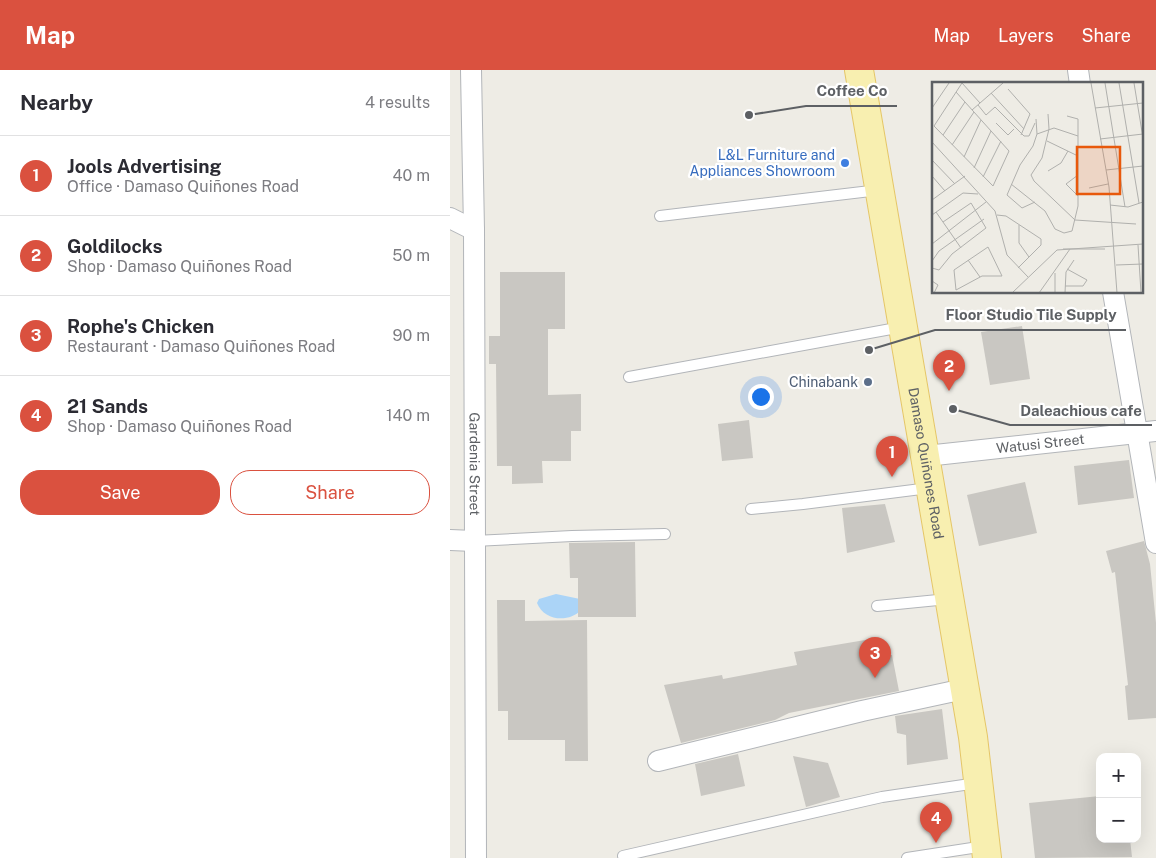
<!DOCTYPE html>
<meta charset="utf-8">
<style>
body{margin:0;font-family:"Public Sans",sans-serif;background:#f2f2f3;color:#2b2b33}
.controls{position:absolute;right:15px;bottom:15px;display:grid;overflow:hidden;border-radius:10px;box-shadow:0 5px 20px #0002}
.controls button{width:45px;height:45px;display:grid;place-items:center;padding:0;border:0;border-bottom:1px solid #e1e1e2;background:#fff;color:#2b2b33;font:25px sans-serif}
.you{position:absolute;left:310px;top:326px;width:18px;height:18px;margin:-12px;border:4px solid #fff;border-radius:50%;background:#1a73e8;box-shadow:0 0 0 8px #1a73e833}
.badge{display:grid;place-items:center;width:32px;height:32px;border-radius:50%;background:#da513f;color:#fff;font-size:16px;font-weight:700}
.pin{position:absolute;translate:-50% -41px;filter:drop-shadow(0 1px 2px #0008)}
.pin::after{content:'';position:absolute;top:26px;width:18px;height:15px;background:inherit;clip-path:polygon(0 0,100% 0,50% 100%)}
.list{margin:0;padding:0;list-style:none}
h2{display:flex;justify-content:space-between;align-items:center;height:65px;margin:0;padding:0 20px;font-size:21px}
h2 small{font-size:16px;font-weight:400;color:#7c7c81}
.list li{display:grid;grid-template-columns:32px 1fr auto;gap:15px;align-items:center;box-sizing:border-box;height:80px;padding:0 20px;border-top:1px solid #e1e1e2}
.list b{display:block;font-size:19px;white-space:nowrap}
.list p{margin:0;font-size:16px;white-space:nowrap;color:#7c7c81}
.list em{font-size:16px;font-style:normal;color:#7c7c81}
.actions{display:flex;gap:10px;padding:15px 20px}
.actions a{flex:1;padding:11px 0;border:1px solid #da513f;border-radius:20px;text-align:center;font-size:18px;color:#da513f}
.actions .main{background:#da513f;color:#fff}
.map{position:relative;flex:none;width:706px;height:788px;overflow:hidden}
header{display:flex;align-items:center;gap:30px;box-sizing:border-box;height:70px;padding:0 25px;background:#da513f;color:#fff}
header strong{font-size:24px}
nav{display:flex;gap:28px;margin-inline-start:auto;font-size:18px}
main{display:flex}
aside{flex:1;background:#fff}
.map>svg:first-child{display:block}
.water{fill:#abd4f7}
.building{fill:#c9c7c2}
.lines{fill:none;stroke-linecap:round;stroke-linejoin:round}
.lane-casing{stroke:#b2b5b9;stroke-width:12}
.street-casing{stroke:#b2b5b9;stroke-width:22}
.primary-casing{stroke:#e5c667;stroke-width:30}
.lane{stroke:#fff;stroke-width:10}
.street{stroke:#fff;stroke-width:20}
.primary{stroke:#f8efb0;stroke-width:28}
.shop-dot{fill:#3f7fe0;stroke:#fff;stroke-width:2}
.service-dot{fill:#5c6f8a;stroke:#fff;stroke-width:2}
.labels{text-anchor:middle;stroke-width:4.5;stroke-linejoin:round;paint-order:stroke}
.shop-label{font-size:14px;fill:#366cbe;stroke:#fff;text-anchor:end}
.service-label{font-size:14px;fill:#4e5e75;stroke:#fff;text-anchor:end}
.street-label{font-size:14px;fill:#5d6064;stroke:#fff}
.inset-road{fill:none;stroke:#b0b0ad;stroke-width:1}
.view{fill:#e8590c;fill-opacity:0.15;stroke:#e8590c;stroke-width:2.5}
.inset-edge{fill:none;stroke:#5d6064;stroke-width:2.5}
.leader{fill:none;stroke:#5d6064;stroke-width:2}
.callout-dot{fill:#5d6064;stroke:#fff;stroke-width:2}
.callout-label{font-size:15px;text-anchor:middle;font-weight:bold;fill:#5d6064;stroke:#fff;stroke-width:4.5;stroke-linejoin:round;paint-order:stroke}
</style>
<header>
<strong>Map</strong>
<nav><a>Map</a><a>Layers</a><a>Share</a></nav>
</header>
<main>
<aside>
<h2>Nearby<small>4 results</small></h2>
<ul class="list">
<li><span class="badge">1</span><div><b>Jools Advertising</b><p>Office · Damaso Quiñones Road</p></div><em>40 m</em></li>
<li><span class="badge">2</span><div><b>Goldilocks</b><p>Shop · Damaso Quiñones Road</p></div><em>50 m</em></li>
<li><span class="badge">3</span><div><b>Rophe's Chicken</b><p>Restaurant · Damaso Quiñones Road</p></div><em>90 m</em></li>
<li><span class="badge">4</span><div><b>21 Sands</b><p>Shop · Damaso Quiñones Road</p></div><em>140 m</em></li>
</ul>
<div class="actions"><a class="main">Save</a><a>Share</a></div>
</aside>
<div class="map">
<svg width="706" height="788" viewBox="0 0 706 788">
<rect width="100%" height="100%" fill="#eeece5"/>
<!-- water -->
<path class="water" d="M106,524L130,529L131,540C119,553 94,551 87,533L89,529Z"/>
<!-- building -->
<g class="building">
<path d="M50,202H115V259H98V325L131,324V361H121V391H92L93,413L62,414V396H47L46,294H39V266H50Z"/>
<path d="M572,256L580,309L540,315L531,262Z"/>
<path d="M299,350L303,388L272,391L268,354Z"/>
<path d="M679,390L684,428L628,435L624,396Z"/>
<path d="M575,412L587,463L529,476L517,425Z"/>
<path d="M435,434L445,472L397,483L392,438Z"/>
<path d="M694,471L700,494L706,553V648L678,650L675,616L678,615L665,502L662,503L656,481Z"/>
<path d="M185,472L186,547H128V508H120L119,473Z"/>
<path d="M47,530H75V551L137,550L138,691H115V670H58V641H48Z"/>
<path d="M427,568L430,587L442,585L449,621L339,643L325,650L231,673L214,615L272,605L273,609L347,595L344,582Z"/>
<path d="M492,639L498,689L457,695L456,665L447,663L445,646Z"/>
<path d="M288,684L295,716L251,726L245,694Z"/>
<path d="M343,686L378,693L390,727L356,737Z"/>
<path d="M650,726V769H680L682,787L585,788L579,733Z"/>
</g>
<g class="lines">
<!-- lane casing -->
<g class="lane-casing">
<g id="lane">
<path d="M210,146L429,120"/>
<path d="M179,307L452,257"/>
<path d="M301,439L353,434L479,418"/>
<path d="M24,471L122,466L215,464"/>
<path d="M427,536L498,529"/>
<path d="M173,786L432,727L527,713"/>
<path d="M457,788L535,776"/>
</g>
</g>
<!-- street casing -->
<g class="street-casing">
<g id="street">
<path id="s1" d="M21,0L24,160L26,788"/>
<path d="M628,0L630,14"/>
<path d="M0,148L24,160"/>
<path d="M663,222L706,473"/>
<path id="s2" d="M476,386L706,361"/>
<path d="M0,470L24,471"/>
<path d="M208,691L412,641L514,619"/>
</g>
</g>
<!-- primary casing -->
<g class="primary-casing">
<g id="primary">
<path id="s3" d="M409,0L523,667L537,788"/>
</g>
</g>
<!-- lane -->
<use href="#lane" class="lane"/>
<!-- street -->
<use href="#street" class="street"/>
<!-- primary -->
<use href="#primary" class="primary"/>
</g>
<!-- markers -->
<circle class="shop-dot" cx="395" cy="93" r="5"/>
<circle class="service-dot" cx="418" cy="312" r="5"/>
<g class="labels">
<!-- shop labels -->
<g class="shop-label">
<text x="385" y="90">L&amp;L Furniture and<tspan x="385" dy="16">Appliances Showroom</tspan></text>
</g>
<!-- service labels -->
<g class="service-label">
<text x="408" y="317">Chinabank</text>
</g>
<!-- street labels -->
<g class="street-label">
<text dy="5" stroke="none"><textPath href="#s2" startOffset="115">Watusi Street</textPath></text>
<text dy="5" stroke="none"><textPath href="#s3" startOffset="399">Damaso Quiñones Road</textPath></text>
<text dy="5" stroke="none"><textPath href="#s1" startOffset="394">Gardenia Street</textPath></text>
</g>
</g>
<!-- overview -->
<g transform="translate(482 12)">
<rect width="211" height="211" fill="#eeece5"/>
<path class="inset-road" d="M159,1L177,105L185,211M173,1L193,125M187,1L207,121M202,1L211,56M76,7L98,32L89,53M24,10L77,69L61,104L2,44L30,1L48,21M59,11L92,47M46,23L54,33L63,25L92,54H97L103,41M0,26L17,1M163,26L211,21M40,28L71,1M116,32L117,47L110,76L99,93L102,99L143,138L204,142M64,41L76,53L82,47M105,52L122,46L146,54M11,53L33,20M168,57L211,52M115,59L146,74M0,60L63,129L75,173L96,195M20,63L42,30M32,75L49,38M0,78L23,102M42,86L59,49M174,88L211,84M116,89L129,81L136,69M146,93L134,102L146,114M0,94L13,109M51,95L69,59M79,102L113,129L123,147L132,151L140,149L146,124V37L135,34M157,106L176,102M0,118L33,94M103,120L90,126L75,113L88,83L101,64L105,52L104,37M178,123L196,125L211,120M4,130L29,166M0,133L31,111L46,112M65,133L74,134L109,157V163L86,186M87,143V161L97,175M0,162L54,120M206,163L209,211M56,165L70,194H50L24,208L22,188ZM131,167H173M36,178L48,195M0,179L7,169L52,137M184,183L211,182M0,186L7,188L20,172L54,146L39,121L11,140M0,199L6,203L2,211M133,204H151L155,198L135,187M52,211H68M80,211L125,168L211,162M107,211L138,167M123,211V191M133,211L134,190L142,178"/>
<path class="view" d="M145,65H188V112H145Z"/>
<rect width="211" height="211" class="inset-edge"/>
</g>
<!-- callouts -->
<path class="leader" d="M299 45L356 36H447M419 280L485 260H676M503 339L560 355H702"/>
<g class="callout-dot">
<circle cx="299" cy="45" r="5"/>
<circle cx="419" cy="280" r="5"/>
<circle cx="503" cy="339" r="5"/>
</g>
<g class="callout-label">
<text x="402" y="26">Coffee Co</text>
<text x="581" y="250">Floor Studio Tile Supply</text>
<text x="631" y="346">Daleachious cafe</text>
</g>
</svg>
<div class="controls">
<button>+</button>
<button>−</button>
</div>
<div class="you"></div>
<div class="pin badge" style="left:442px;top:407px">1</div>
<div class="pin badge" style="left:499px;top:321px">2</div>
<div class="pin badge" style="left:425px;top:608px">3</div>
<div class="pin badge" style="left:486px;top:773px">4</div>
</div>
</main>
